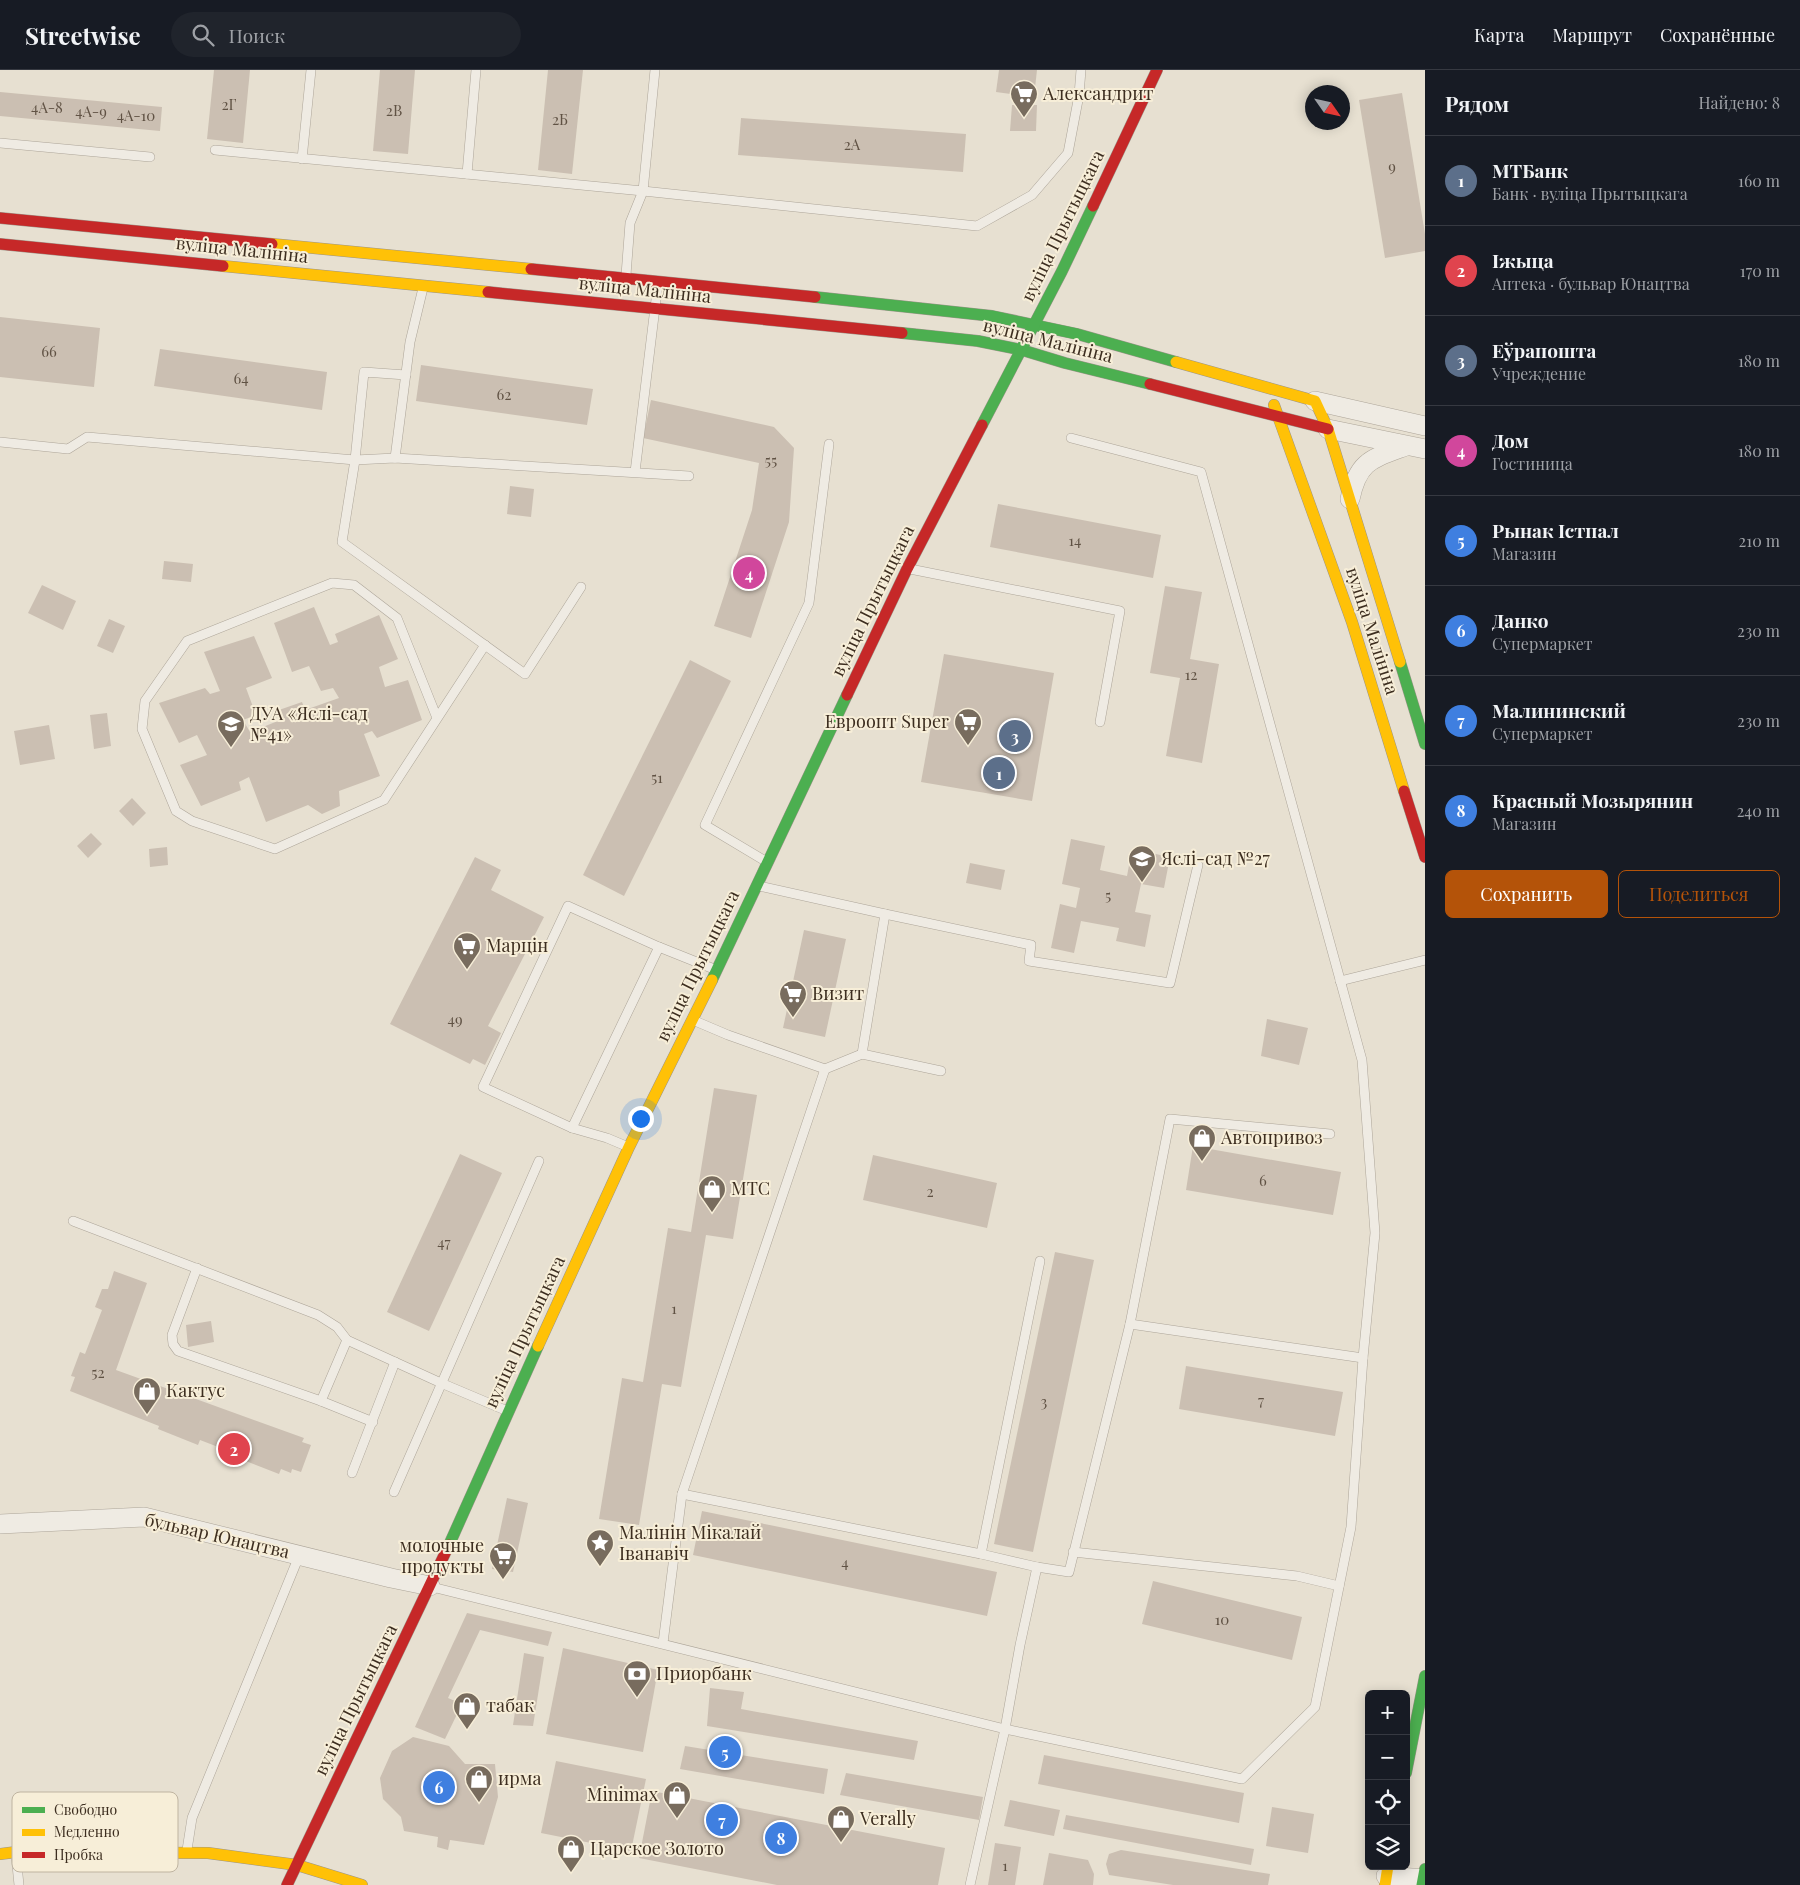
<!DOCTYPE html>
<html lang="ru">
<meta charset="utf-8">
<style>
body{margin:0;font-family:"Playfair Display",serif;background:#20242c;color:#f1f3f6}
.controls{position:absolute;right:15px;bottom:15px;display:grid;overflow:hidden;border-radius:8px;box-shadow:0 2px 12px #0003}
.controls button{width:45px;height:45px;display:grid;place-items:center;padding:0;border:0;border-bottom:1px solid #363941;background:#171b24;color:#f1f3f6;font:25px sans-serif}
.compass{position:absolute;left:1305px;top:15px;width:45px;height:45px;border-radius:50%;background:#171b24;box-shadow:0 2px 12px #0003;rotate:124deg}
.you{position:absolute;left:640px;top:1048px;width:18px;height:18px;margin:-12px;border:4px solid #fff;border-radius:50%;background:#1a73e8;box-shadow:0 0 0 8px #1a73e833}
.badge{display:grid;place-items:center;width:32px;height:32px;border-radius:50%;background:#b45309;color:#fff;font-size:16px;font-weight:700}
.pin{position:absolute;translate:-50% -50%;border:2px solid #fff;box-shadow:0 1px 5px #0006}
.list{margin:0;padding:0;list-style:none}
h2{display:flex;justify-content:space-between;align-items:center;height:65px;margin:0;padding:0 20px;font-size:21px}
h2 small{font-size:16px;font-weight:400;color:#9ea1a6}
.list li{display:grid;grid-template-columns:32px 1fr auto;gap:15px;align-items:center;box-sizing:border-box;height:90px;padding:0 20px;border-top:1px solid #363941}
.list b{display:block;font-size:19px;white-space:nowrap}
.list p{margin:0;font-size:16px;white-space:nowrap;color:#9ea1a6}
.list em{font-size:16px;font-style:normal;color:#9ea1a6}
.actions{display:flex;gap:10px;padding:15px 20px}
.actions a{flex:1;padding:11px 0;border:1px solid #b45309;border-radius:8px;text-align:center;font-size:18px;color:#b45309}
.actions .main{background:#b45309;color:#fff}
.icon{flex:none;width:28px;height:28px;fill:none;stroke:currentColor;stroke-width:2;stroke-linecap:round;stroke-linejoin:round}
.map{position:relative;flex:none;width:1425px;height:1815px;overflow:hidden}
header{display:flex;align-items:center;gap:30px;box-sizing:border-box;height:70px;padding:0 25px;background:#171b24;border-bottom:1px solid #363941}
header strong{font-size:24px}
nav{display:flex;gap:28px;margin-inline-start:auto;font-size:18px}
.search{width:350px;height:45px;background:#20242c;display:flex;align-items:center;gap:12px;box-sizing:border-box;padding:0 18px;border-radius:28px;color:#9ea1a6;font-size:19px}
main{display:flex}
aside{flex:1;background:#171b24}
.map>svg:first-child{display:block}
.building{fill:#cbbfb2}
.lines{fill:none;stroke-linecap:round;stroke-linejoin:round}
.lane-casing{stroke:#ada599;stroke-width:10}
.street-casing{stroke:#ada599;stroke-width:20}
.fast-casing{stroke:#9c958a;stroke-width:12}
.slow-casing{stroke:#9c958a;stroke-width:12}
.jam-casing{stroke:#9c958a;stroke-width:12}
.lane{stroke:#efebe3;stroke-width:9}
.street{stroke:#efebe3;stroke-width:19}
.fast{stroke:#4caf50;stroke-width:11}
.slow{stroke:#ffc107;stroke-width:11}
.jam{stroke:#c62828;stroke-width:11}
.labels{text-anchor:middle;stroke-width:4;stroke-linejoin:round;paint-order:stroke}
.number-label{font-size:15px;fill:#605244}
.poi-label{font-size:18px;fill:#3d2e20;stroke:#f7eed8;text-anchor:start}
.street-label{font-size:18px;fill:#3d2e20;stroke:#f7eed8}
.key{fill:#f7eed8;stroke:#bfb4a1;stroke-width:1}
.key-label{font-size:14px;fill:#3d2e20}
</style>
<header>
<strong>Streetwise</strong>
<div class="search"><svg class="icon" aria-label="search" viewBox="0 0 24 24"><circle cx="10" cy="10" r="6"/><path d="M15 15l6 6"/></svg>Поиск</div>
<nav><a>Карта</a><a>Маршрут</a><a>Сохранённые</a></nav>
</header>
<main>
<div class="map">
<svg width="1425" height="1815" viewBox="0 0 1425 1815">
<rect width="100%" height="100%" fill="#e7e0d1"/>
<!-- building -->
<g class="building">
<path d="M214,0H250L243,73L207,69Z"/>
<path d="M380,0H415L408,84L373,81Z"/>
<path d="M548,0H583L572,104L538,100Z"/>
<path d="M999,0H1037L1034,27L996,22Z"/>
<path d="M0,22L162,37L160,61L0,46Z"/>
<path d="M1402,23L1425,164V181L1385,188L1359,30Z"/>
<path d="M1012,35H1037L1036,61H1010Z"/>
<path d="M741,48L966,64L963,102L738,85Z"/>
<path d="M0,247L100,258L94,317L0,307Z"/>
<path d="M160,279L327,302L322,340L154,316Z"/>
<path d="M421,295L593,319L587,355L416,331Z"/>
<path d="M651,330L774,357L794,378L789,452L751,568L714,556L752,440L759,393L643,368Z"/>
<path d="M510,416L534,419L531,447L507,444Z"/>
<path d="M998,434L1161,465L1153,508L990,477Z"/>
<path d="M164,491L193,494L191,512L162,509Z"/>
<path d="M42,515L76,531L63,560L28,543Z"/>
<path d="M1165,516L1202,522L1190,589L1219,594L1202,693L1166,686L1180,608L1150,603Z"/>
<path d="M314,537L330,575L338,572L335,564L379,545L398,589L379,597L385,617L408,610L422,650L377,668L372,661L364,664L380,706L339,721L340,736L322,744L308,735L266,752L249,707L239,712L241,720L201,736L180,695L207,685L197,665L179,673L159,633L205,618L210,624L220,621L204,582L254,566L272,608L246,618L256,645L243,650L250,662L283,649L279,640L302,632L305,640L339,628L333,618L321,621L309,596L292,602L274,553Z"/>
<path d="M109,549L125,556L113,583L97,576Z"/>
<path d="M944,584L1054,603L1032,731L921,712Z"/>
<path d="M690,590L731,611L624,826L583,805Z"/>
<path d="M107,643L111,676L94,679L90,645Z"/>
<path d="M49,655L55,689L20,695L14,661Z"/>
<path d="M132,728L146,743L133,756L119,741Z"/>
<path d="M91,763L102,774L88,788L77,776Z"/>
<path d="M1071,769L1105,776L1100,800L1127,806L1132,779L1170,787L1164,818L1141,814L1135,842L1151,845L1145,877L1116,871L1119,858L1081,851L1074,883L1051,878L1060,834L1076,838L1080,818L1062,814Z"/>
<path d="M167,777L168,795L150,797L149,779Z"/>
<path d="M475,787L501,800L491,820L544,847L488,956L501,963L485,995L473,989L470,994L390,954Z"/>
<path d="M970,793L1005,800L1001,820L966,813Z"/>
<path d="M804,860L846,869L825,967L783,958Z"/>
<path d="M1267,949L1308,958L1299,995L1261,986Z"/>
<path d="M714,1018L757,1025L733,1169L706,1165L681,1317L662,1314L639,1455L599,1449L622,1308L643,1312L668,1158L691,1162Z"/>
<path d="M1193,1076L1341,1102L1333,1145L1186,1120Z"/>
<path d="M460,1084L502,1103L429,1261L387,1242Z"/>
<path d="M873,1085L997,1113L987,1158L863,1130Z"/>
<path d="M1055,1182L1094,1190L1033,1482L994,1474Z"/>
<path d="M114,1201L147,1213L116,1300L304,1368L302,1372L311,1375L301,1402L292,1399L291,1403L281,1399L279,1404L238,1388L239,1385L200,1370L198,1375L158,1359L159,1356L70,1321L75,1307L71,1306L80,1282L85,1284L102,1240L95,1237L102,1219H108Z"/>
<path d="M211,1251L214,1272L188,1277L186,1255Z"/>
<path d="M1186,1296L1343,1322L1335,1366L1179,1339Z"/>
<path d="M507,1428L528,1433L513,1502L492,1499Z"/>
<path d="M702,1441L997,1502L987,1546L693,1485Z"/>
<path d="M1153,1511L1302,1547L1292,1590L1142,1554Z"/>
<path d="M467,1543L552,1562L548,1576L480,1560L448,1628L462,1634L445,1669L415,1657Z"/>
<path d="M563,1578L658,1600L643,1682L546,1664Z"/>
<path d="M524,1583L544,1587L533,1656L513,1655Z"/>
<path d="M710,1618L744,1622L741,1639L918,1671L914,1690L707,1656Z"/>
<path d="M413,1667L449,1676L465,1694H495L498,1727L484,1775L450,1770L448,1780L437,1777L438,1767L404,1761L401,1747L383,1729L380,1708L392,1681Z"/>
<path d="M685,1676L828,1699L824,1724L680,1699Z"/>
<path d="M1044,1685L1244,1723L1239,1753L1038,1714Z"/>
<path d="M556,1691L646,1709L631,1781L541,1763Z"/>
<path d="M846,1703L983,1727L979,1750L840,1725Z"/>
<path d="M652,1721L945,1778L938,1815H777L639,1788Z"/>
<path d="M1010,1730L1060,1740L1054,1766L1004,1756Z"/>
<path d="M1272,1737L1314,1744L1308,1783L1266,1776Z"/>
<path d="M1066,1745L1254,1779L1251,1795L1063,1759Z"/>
<path d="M995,1773L1021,1777L1015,1815H988Z"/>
<path d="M1121,1780L1270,1804L1268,1815H1173L1109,1805L1106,1794L1109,1784Z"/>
<path d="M1049,1783L1088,1790L1094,1804L1093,1815H1043Z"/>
</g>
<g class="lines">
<!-- lane casing -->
<g class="lane-casing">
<g id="lane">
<path d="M0,73L150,87"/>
<path d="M215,80L643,121L977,156L1032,125L1068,83L1079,25L1081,0"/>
<path d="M302,89L311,0"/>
<path d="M467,104L476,0"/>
<path d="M626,205L630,153L643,121L655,0"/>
<path d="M406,305L364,302L355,390L342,472L525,604L581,517"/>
<path d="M0,372L68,379L87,367L355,390L395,388L689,406"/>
<path d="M395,388L410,272L423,218"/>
<path d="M635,402L658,213"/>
<path d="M910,499L1120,541L1100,652"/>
<path d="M437,648L397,548L354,515L332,513L187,571L145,631L142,659L176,741L192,751L275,779L384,730L485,575"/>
<path d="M767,792L705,755L809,533L829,374"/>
<path d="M759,816L885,844L1031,875L1029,891L1170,913L1198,795"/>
<path d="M1340,911L1425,890"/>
<path d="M695,951L728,965L825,999L862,984L941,1001"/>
<path d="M862,984L885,844"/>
<path d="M572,1058L659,877"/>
<path d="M626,1076L607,1068L572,1058L483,1017L568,836L659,877L714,899"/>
<path d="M73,1151L318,1245L337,1257L347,1270L441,1313L505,1340"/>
<path d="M197,1198L172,1265L173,1274L178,1281L321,1331L373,1352"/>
<path d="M1130,1254L1363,1288"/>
<path d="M321,1331L347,1270"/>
<path d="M352,1403L395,1292"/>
<path d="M394,1422L539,1091"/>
<path d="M682,1424L981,1484L1037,1497"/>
<path d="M1073,1482L1297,1506L1339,1516"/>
<path d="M981,1484L1040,1191"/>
<path d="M432,1517L1005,1659L1242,1709L1315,1637L1351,1457L1363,1288L1375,1163L1362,990L1201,402L1071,368"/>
<path d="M663,1573L682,1424L825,999"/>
<path d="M187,1780L192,1748L299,1486"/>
<path d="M16,1785L19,1815"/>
<path d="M970,1815L1005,1659L1020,1575L1037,1497L1069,1502L1130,1254L1170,1049L1330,1064"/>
</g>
</g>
<!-- street casing -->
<g class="street-casing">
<g id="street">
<path d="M1315,331L1425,356"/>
<path d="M1328,359L1425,379"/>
<path d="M1350,429C1358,391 1371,389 1406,376"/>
<path d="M0,1454L144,1447L391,1508L430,1516"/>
<path d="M1386,1806L1425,1809"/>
</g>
</g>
<!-- fast casing -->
<g class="fast-casing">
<g id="fast">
<path d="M815,227L992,246L1077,264L1176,292"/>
<path d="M902,263L978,271L1022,280L1065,293L1150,314"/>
<path d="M982,355L1062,201L1093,136"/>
<path d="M1400,592L1425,674"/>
<path d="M712,910L847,625"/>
<path d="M449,1475L538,1276"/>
<path d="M1406,1703L1425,1606"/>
<path d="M1422,1815L1425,1799"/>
</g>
</g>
<!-- slow casing -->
<g class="slow-casing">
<g id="slow">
<path d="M272,174L531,199"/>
<path d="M223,196L488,222"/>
<path d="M1176,292L1315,331L1328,359L1400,592"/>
<path d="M1274,335L1352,552L1404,721"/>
<path d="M538,1276L629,1077L712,910"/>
<path d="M0,1784L16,1782L208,1783L297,1795L362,1815"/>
<path d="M1385,1815L1388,1796"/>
</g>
</g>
<!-- jam casing -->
<g class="jam-casing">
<g id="jam">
<path d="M1093,136L1157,0"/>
<path d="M0,148L272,174"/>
<path d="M0,174L223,196"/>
<path d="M531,199L815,227"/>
<path d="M488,222L902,263"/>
<path d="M1150,314L1328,359"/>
<path d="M847,625L907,499L982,355"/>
<path d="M1404,721L1425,787"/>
<path d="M287,1815L449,1475"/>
</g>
</g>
<!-- lane -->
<use href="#lane" class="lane"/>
<!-- street -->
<use href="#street" class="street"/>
<!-- fast -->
<use href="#fast" class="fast"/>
<!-- slow -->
<use href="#slow" class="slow"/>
<!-- jam -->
<use href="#jam" class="jam"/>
</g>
<!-- icons -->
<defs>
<g id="supermarket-pin" transform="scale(1.4375)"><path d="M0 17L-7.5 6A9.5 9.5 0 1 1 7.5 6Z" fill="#786c5e" stroke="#f7eed8"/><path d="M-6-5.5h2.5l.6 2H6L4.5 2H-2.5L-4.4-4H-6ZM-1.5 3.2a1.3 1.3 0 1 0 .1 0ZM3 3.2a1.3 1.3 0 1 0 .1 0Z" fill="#fff"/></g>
<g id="school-pin" transform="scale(1.4375)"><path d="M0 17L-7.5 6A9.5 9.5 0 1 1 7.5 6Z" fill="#786c5e" stroke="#f7eed8"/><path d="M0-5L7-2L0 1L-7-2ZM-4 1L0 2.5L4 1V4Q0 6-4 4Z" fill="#fff"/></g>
<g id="shop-pin" transform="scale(1.4375)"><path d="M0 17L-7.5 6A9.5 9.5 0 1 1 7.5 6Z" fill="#786c5e" stroke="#f7eed8"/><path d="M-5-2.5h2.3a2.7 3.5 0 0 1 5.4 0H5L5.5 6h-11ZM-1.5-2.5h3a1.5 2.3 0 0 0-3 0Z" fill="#fff"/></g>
<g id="sight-pin" transform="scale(1.4375)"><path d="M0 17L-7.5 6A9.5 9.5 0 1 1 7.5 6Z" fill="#786c5e" stroke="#f7eed8"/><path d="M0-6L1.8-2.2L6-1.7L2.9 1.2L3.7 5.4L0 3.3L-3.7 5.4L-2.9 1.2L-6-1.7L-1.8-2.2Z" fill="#fff"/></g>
<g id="bank-pin" transform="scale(1.4375)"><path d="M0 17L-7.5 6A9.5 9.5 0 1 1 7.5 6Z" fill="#786c5e" stroke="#f7eed8"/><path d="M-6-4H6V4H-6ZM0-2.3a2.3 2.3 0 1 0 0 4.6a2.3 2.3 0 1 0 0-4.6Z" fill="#fff"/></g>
</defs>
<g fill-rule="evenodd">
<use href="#supermarket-pin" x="1024" y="24"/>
<use href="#supermarket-pin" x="968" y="652"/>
<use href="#school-pin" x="231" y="654"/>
<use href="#school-pin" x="1142" y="789"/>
<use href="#supermarket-pin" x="467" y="876"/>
<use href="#supermarket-pin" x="793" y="924"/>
<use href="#shop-pin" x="1202" y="1068"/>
<use href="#shop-pin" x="712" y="1119"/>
<use href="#shop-pin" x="147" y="1321"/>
<use href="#sight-pin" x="600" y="1473"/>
<use href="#supermarket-pin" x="503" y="1486"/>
<use href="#bank-pin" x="637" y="1604"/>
<use href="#shop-pin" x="467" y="1636"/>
<use href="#shop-pin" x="479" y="1709"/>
<use href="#shop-pin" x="677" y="1725"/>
<use href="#shop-pin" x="841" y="1749"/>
<use href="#shop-pin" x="571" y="1779"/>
</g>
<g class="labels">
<!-- number labels -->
<g class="number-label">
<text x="229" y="40">2Г</text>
<text x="47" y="43">4А-8</text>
<text x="394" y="46">2В</text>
<text x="91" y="47">4А-9</text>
<text x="136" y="51">4А-10</text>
<text x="560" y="55">2Б</text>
<text x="852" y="80">2А</text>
<text x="1392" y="102">9</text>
<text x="49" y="287">66</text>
<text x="241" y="314">64</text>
<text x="504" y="330">62</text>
<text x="771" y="396">55</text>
<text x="1075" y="476">14</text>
<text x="1191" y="610">12</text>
<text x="657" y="713">51</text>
<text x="1108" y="831">5</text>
<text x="455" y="955">49</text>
<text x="1263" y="1116">6</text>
<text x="930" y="1127">2</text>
<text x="444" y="1178">47</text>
<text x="674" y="1244">1</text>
<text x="98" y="1308">52</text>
<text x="1261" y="1336">7</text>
<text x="1044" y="1337">3</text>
<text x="845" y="1498">4</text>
<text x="1222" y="1555">10</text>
<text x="1005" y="1801">1</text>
</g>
<!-- poi labels -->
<g class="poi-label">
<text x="1043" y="30">Александрит</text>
<text x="250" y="650">ДУА «Яслі-сад<tspan x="250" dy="21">№41»</tspan></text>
<text x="949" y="658" text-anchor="end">Евроопт Super</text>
<text x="1161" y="795">Яслі-сад №27</text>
<text x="486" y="882">Марцін</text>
<text x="812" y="930">Визит</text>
<text x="1221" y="1074">Автопривоз</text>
<text x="731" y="1125">МТС</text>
<text x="166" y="1327">Кактус</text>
<text x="619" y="1469">Малінін Мікалай<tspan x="619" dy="21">Іванавіч</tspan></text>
<text x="484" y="1482" text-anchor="end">молочные<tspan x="484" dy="21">продукты</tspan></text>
<text x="656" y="1610">Приорбанк</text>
<text x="486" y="1642">табак</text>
<text x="498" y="1715">ирма</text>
<text x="658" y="1731" text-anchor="end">Minimax</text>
<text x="860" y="1755">Verally</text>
<text x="590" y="1785">Царское Золото</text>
</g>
<!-- street labels -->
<g class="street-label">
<text transform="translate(1063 156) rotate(-64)" y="6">вуліца Прытыцкага</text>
<text transform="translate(242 180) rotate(6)" y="6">вуліца Малініна</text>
<text transform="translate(645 220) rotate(6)" y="6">вуліца Малініна</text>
<text transform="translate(1048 271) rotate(14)" y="6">вуліца Малініна</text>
<text transform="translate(873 531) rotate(-64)" y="6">вуліца Прытыцкага</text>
<text transform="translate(1372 561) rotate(72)" y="6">вуліца Малініна</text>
<text transform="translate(698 896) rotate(-64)" y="6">вуліца Прытыцкага</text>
<text transform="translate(525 1262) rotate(-65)" y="6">вуліца Прытыцкага</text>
<text transform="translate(217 1466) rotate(13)" y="6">бульвар Юнацтва</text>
<text transform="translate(356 1630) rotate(-64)" y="6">вуліца Прытыцкага</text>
</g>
</g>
<!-- legend -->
<rect x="12" y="1722" width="166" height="80" rx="8" class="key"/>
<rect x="22" y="1737" width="23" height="6" fill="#4caf50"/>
<rect x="22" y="1759" width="23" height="7" fill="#ffc107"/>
<rect x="22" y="1782" width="23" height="6" fill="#c62828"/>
<g class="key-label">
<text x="54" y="1745">Свободно</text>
<text x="54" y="1767">Медленно</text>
<text x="54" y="1790">Пробка</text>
</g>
</svg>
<div class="controls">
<button>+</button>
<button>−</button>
<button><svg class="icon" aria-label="locate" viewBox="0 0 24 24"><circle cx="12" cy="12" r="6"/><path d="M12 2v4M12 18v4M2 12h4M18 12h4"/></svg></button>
<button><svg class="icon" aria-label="layers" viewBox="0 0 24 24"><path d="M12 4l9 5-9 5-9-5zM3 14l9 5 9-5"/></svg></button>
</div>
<svg class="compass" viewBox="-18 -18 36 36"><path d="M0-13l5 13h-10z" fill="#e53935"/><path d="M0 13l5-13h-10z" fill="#9ea1a6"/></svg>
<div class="you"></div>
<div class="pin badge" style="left:999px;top:703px;background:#5c6f8a">1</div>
<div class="pin badge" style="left:234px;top:1379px;background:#e0444e">2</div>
<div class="pin badge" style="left:1015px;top:666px;background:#5c6f8a">3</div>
<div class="pin badge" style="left:749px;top:503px;background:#d1479c">4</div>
<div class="pin badge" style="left:725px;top:1682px;background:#3f7fe0">5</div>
<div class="pin badge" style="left:439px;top:1717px;background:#3f7fe0">6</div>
<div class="pin badge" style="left:722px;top:1750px;background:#3f7fe0">7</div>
<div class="pin badge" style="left:781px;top:1768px;background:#3f7fe0">8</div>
</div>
<aside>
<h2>Рядом<small>Найдено: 8</small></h2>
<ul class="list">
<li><span class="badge" style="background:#5c6f8a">1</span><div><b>МТБанк</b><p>Банк · вуліца Прытыцкага</p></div><em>160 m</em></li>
<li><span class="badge" style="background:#e0444e">2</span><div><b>Іжыца</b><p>Аптека · бульвар Юнацтва</p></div><em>170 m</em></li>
<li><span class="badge" style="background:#5c6f8a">3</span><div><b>Еўрапошта</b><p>Учреждение</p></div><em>180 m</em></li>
<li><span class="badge" style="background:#d1479c">4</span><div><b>Дом</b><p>Гостиница</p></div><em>180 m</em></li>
<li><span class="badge" style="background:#3f7fe0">5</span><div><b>Рынак Істпал</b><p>Магазин</p></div><em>210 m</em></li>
<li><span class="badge" style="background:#3f7fe0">6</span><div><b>Данко</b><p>Супермаркет</p></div><em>230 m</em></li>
<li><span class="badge" style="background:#3f7fe0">7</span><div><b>Малининский</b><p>Супермаркет</p></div><em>230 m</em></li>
<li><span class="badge" style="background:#3f7fe0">8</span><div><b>Красный Мозырянин</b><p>Магазин</p></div><em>240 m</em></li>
</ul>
<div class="actions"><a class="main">Сохранить</a><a>Поделиться</a></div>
</aside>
</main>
